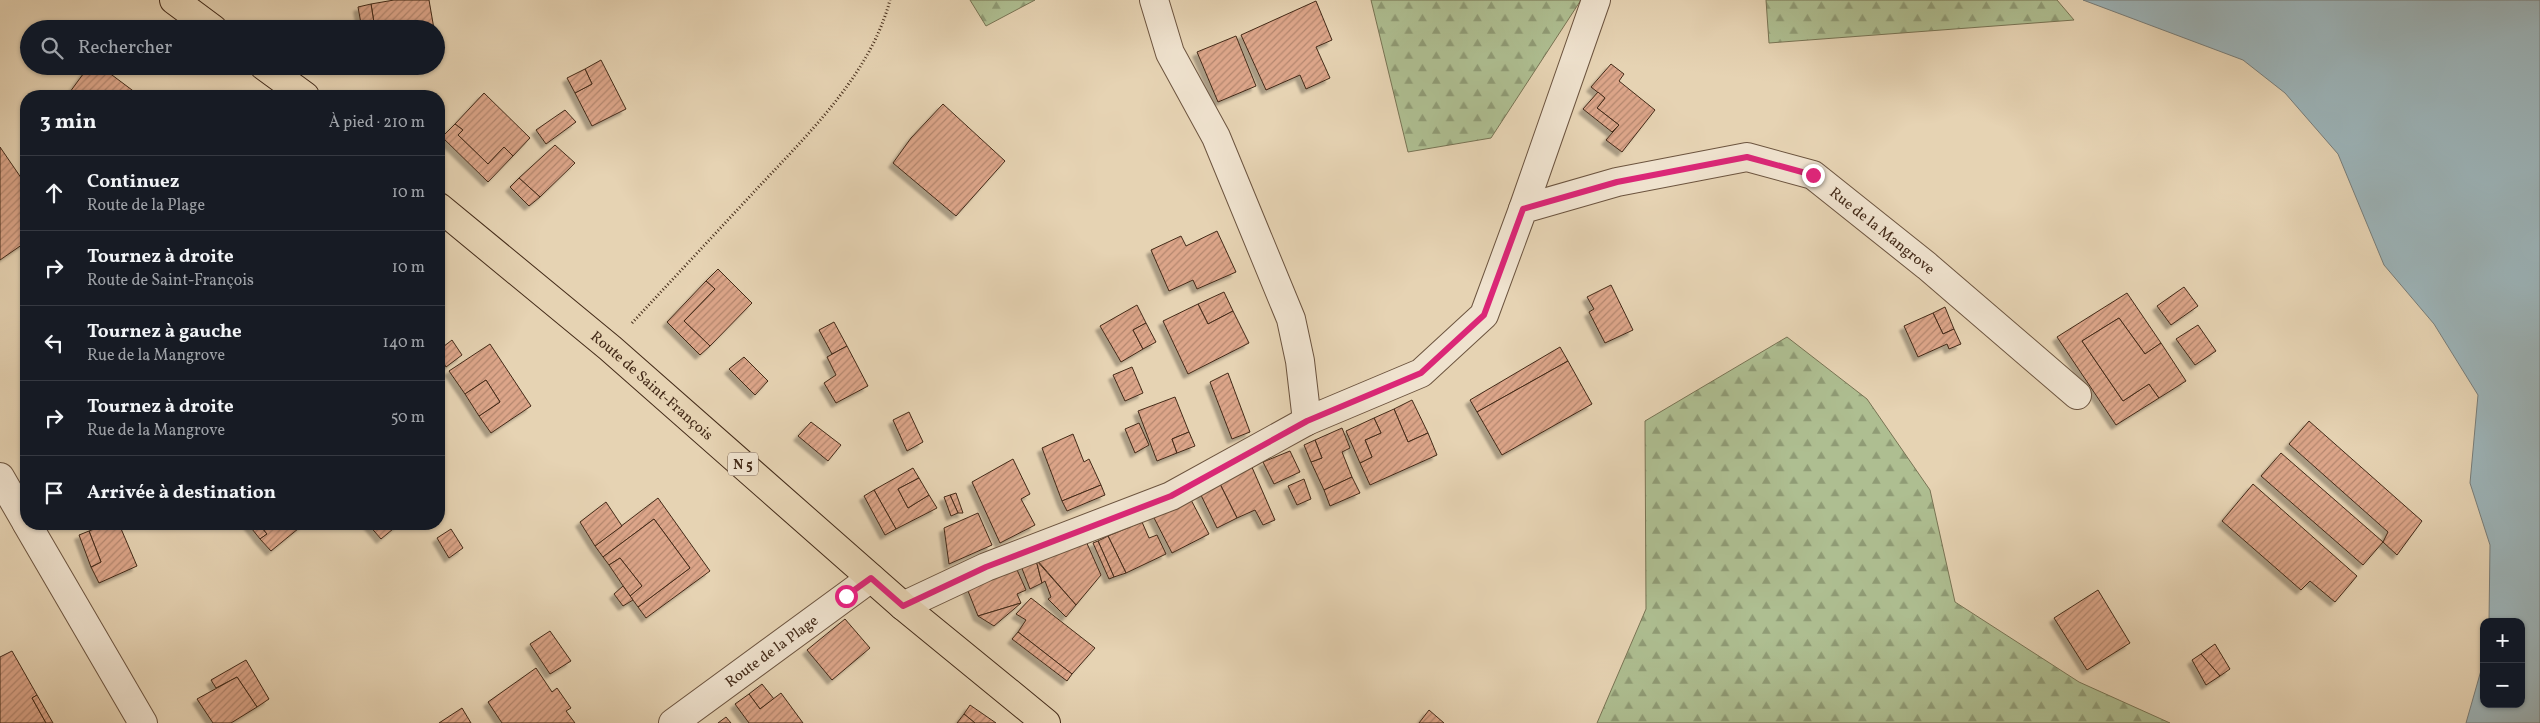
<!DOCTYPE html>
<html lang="fr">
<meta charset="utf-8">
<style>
body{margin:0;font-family:Vollkorn,serif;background:#242831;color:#f1f3f6}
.controls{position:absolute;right:15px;bottom:15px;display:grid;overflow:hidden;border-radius:10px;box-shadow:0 1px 4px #0004}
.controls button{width:45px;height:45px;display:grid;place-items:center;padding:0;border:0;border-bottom:1px solid #363941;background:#171b24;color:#f1f3f6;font:25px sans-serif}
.stop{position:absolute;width:15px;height:15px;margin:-11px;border:4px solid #db2777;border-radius:50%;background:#fff}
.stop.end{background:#db2777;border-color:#fff;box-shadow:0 1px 5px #0008}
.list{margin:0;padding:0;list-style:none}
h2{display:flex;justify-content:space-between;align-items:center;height:65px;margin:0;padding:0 20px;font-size:21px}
h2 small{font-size:16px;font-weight:400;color:#9ea1a6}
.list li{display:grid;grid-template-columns:32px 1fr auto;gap:15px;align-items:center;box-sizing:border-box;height:75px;padding:0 20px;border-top:1px solid #363941}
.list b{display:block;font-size:19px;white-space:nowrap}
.list p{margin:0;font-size:16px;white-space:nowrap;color:#9ea1a6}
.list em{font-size:16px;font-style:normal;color:#9ea1a6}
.icon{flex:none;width:28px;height:28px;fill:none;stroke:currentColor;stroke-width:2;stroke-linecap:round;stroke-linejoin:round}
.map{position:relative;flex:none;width:2540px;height:723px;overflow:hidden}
.search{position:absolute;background:#171b24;box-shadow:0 1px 4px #0004;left:20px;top:20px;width:425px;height:55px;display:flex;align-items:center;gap:12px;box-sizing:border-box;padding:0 18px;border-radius:28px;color:#9ea1a6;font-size:19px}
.panel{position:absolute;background:#171b24;box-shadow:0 1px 4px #0004;left:20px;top:90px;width:425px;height:440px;border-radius:20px}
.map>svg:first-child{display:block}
.forest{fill:url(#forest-firs);stroke:#787454}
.water{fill:#9cb4b9;stroke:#787d79}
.building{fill:url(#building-hatch);stroke:#432a18;filter:url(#shadow)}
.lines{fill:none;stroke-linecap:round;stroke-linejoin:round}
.minor-casing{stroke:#6c543f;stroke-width:30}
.major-casing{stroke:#432a18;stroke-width:30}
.path{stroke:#432a18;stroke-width:3;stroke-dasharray:1 2.5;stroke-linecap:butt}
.minor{stroke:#efe2ce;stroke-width:28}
.major{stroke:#e6d3b3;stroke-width:28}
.route{stroke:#db2777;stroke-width:6}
.labels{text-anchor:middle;stroke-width:5;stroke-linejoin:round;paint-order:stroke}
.shield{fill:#efe2ce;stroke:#77614f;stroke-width:1}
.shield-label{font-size:14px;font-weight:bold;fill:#432a18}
.street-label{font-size:15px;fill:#432a18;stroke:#efe2ce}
</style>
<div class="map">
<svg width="2540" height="723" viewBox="0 0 2540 723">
<defs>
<pattern id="forest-firs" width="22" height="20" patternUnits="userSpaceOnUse" patternTransform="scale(1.25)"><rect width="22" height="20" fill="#aebe91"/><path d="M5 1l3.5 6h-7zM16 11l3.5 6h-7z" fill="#8f9b75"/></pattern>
<pattern id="building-hatch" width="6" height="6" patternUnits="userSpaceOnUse" patternTransform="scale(1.25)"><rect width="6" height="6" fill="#dca589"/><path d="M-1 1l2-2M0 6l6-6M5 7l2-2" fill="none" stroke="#b4876f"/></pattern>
<filter id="shadow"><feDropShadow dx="-4.5" dy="4.5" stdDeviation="1" flood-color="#0004"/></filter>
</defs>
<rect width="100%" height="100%" fill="#e6d3b3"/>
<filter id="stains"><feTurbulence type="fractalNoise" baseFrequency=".004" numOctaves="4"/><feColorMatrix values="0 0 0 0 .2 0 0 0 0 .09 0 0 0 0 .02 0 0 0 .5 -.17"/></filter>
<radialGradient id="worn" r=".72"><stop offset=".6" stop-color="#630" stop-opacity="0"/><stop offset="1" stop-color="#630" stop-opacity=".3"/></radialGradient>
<!-- forest -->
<g class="forest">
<path d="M970,0H1035L986,26Z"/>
<path d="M1371,0H1581L1491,138L1408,152Z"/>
<path d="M1766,0H2057L2074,20L1769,43Z"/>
<path d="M1787,337L1867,399L1930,490L1955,602L2079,682L2170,723H1597L1646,609L1645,421Z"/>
</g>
<!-- water -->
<path class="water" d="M2083,0H2540V723H2466L2484,660V704H2521V622H2489L2490,545L2470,483L2478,395L2434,324L2384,265L2338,154L2285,93L2243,60Z"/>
<!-- building -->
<g class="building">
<path d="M394,0H429L434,29H375L371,4Z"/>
<path d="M1316,1L1332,40L1316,47L1330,78L1306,89L1300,75L1266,90L1241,35Z"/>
<path d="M371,4L375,29H362L358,7Z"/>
<path d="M1236,36L1256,86L1218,102L1197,52Z"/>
<path d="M601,60L626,109L592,126L575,93L592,84L585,69Z"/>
<path d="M1611,64L1624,74L1619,81L1655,110L1622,152L1606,140L1619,125L1597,108L1605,98L1591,87Z"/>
<path d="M89,66H100L136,93L133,96H67Z"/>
<path d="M585,69L592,84L575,93L567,78Z"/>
<path d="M1598,92L1605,98L1597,108L1619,125L1612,132L1583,109Z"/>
<path d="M484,93L530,138L513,156L504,147L488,164L458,135L463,130L455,124Z"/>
<path d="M943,104L1005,161L956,216L893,163L911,138Z"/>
<path d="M565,110L576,122L546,144L536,130Z"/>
<path d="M455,124L463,130L458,135L488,164L504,147L513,156L488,182L442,137Z"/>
<path d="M555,145L575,163L540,197L519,178Z"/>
<path d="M0,147L26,185V242L0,260Z"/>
<path d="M519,178L540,197L529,206L510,187Z"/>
<path d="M1217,231L1236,272L1197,289L1193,280L1169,291L1151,250L1181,236L1186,246Z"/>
<path d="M718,269L752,303L710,346L684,321L715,289L706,281Z"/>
<path d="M706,281L715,289L684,321L710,346L700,355L667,322Z"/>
<path d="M1611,285L1633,330L1605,343L1589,312L1594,309L1587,297Z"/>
<path d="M2184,287L2198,306L2171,325L2157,306Z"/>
<path d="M1224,292L1233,311L1208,324L1198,304Z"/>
<path d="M2127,293L2161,343L2145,354L2119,318L2082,341L2123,401L2149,384L2159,398L2116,425L2057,337Z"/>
<path d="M1198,304L1208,324L1233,311L1249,343L1188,374L1163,321Z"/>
<path d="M1137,305L1146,323L1133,330L1143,349L1121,362L1100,326Z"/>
<path d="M1945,307L1954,329L1943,334L1933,313Z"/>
<path d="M1933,313L1943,334L1954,329L1961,344L1949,349L1947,344L1918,357L1904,326Z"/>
<path d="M2119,318L2145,354L2161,343L2186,381L2159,398L2149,384L2123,401L2082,341Z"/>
<path d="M834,322L847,346L832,354L819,330Z"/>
<path d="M1146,323L1156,342L1143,349L1133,330Z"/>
<path d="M2198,325L2216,351L2195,365L2176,339Z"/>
<path d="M452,340L462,355L446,367L439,355V350Z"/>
<path d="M490,344L531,406L491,433L479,416L500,402L486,380L465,394L449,371Z"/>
<path d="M847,346L868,386L836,403L824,383L836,375L827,357Z"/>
<path d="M1560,347L1568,361L1477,412L1470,400Z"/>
<path d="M744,357L768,381L755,395L729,369Z"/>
<path d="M1568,361L1592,404L1502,455L1477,412Z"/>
<path d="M1132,367L1143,393L1125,401L1113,375Z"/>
<path d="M1228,373L1250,432L1232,439L1210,382Z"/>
<path d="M486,380L500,402L479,416L465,394Z"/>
<path d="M1175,397L1189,432L1172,439L1177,453L1157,461L1138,411Z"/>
<path d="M1412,400L1428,433L1408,442L1394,409Z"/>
<path d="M1394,409L1408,442L1428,433L1437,455L1370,485L1360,463L1372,457L1365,440L1381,433L1374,418Z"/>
<path d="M909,412L923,442L907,451L893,420Z"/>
<path d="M1374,418L1381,433L1365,440L1372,457L1360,463L1346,431Z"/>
<path d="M2309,421L2422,521L2397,555L2383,542L2388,532L2289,444Z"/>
<path d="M811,422L841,445L828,461L798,436Z"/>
<path d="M1139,423L1149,445L1135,453L1125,429Z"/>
<path d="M1342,428L1350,448L1342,452L1352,477L1324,490L1311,462L1322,458L1315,440Z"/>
<path d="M1189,432L1195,446L1177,453L1172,439Z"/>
<path d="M1073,434L1084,462L1089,459L1101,485L1062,501L1042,448Z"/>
<path d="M1315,440L1322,458L1311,462L1304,445Z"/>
<path d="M1290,451L1300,472L1274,484L1263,462Z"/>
<path d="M2281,453L2383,542L2363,565L2261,476Z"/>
<path d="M1013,459L1030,494L1021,499L1035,525L1000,543L972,482Z"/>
<path d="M1251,465L1275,520L1263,525L1255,510L1237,518L1218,480Z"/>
<path d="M913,468L919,478L898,489L908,508L929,495L937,508L896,529L874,490Z"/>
<path d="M1352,477L1360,493L1330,506L1324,490Z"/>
<path d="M919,478L929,495L908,508L898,489Z"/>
<path d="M1304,479L1311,499L1297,505L1288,486Z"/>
<path d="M1218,480L1237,518L1217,528L1198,489Z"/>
<path d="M2253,484L2357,576L2335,602L2310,581L2301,590L2222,521Z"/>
<path d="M1101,485L1105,495L1067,511L1062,501Z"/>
<path d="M874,490L896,529L885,535L864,496Z"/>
<path d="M956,493L963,513H958L950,495Z"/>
<path d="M950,495L958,513L951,516L944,497Z"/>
<path d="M658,498L710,571L646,618L638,607L690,568L654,519L603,557L595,546Z"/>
<path d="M1190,498L1209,534L1172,553L1152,514Z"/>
<path d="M606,502L622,526L595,546L580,522Z"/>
<path d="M978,513L992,545L949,564L944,528Z"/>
<path d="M654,519L690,568L638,607L630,596L642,586L620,558L609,565L603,557Z"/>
<path d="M1142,522L1149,538L1157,535L1166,554L1126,573L1108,536Z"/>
<path d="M106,524H119L137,566L99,583L91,567L101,562L89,531Z"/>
<path d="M248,524H259L267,534L260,539Z"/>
<path d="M259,524H304L271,551L260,539L267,534Z"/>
<path d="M368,524H399L381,539Z"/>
<path d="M451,529L463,548L449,558L437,538Z"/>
<path d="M89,531L101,562L91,567L79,535Z"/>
<path d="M1108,536L1126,573L1114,577L1098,541Z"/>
<path d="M1085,539L1101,575L1076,605L1037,560Z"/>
<path d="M1098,541L1114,577L1109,579L1093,543Z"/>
<path d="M620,558L642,586L630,596L609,565Z"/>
<path d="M1036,560L1042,583L1030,589L1021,566Z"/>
<path d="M1036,560L1076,605L1066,617L1048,599L1051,597L1045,581L1042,583Z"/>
<path d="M1014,563L1026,590L1017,594L1021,603L978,616L964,581Z"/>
<path d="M623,586L633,600L623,606L614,594Z"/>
<path d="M2098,590L2130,643L2087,670L2054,618Z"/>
<path d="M1031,598L1095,648L1072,674L1018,632L1026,620L1016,614Z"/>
<path d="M1021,603L994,626L978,616Z"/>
<path d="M845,619L870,648L832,680L807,650Z"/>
<path d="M550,631L571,661L550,674L530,644Z"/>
<path d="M1018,632L1072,674L1067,681L1012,639Z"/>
<path d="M2215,644L2230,669L2220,676L2201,654Z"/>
<path d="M12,651L37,695L32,698L46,723H0V657Z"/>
<path d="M2201,654L2220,676L2206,685L2192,660Z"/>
<path d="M246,660L269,699L257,707L237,677L216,688L211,680Z"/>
<path d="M536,668L552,692L557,688L571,708L566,711L575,723H502L488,702Z"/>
<path d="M237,677L257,707L231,723H213L197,699Z"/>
<path d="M762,684L774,699L760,709L749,694Z"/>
<path d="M781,693L803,723H749L735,704L749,694L760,709Z"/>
<path d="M37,695L53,723H46L32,698Z"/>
<path d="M970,705L996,723H975L964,714Z"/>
<path d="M462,708L471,723H439Z"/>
<path d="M1429,710L1444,723H1419Z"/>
<path d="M964,714L975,723H957Z"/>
<path d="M726,717L731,723H718Z"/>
</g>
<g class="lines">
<!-- minor casing -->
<g class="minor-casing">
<g id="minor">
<path d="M1154,0L1170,53L1216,137L1291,319L1300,361L1307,421"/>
<path d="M1523,209L1596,0"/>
<path d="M0,477L26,522"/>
<path d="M27,524L143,723"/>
<path id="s1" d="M903,606L986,567L1171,496L1307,421L1421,373L1484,315L1523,209L1617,182L1747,157L1813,175L1927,266L2077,395"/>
<path id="s2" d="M673,723L871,578"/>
</g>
</g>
<!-- major casing -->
<g class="major-casing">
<g id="major">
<path d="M174,0L213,29"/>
<path d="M264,66L305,96"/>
<path id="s3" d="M439,207L610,348L903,606L1046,723"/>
</g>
</g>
<!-- path -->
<path class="path" d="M632,323C672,280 713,236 753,193C805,137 870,76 890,0"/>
<!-- minor -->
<use href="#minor" class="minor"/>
<!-- major -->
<use href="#major" class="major"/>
</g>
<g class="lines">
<!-- route -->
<path class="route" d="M846,596L871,578L903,606L986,567L1171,496L1307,421L1421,373L1484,315L1523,209L1617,182L1747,157L1813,175"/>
</g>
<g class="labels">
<!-- shield labels -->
<rect class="shield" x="728" y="452.5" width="30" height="23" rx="4"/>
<g class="shield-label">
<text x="743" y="469">N 5</text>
</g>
<!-- street labels -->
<g class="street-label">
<text dy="5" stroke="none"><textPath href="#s1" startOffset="1155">Rue de la Mangrove</textPath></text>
<text dy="5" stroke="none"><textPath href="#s3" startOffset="278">Route de Saint-François</textPath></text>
<text dy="5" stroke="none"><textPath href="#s2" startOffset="122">Route de la Plage</textPath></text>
</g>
</g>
<rect width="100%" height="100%" filter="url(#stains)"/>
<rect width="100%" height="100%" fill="url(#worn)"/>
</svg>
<div class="controls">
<button>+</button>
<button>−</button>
</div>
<div class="stop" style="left:846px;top:596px"></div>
<div class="stop end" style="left:1813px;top:175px"></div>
<div class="search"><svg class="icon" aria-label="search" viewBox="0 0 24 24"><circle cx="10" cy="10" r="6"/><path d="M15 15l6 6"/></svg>Rechercher</div>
<section class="panel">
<h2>3 min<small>À pied · 210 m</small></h2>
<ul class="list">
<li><svg class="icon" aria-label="ahead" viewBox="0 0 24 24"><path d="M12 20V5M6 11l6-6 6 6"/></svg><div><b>Continuez</b><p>Route de la Plage</p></div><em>10 m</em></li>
<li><svg class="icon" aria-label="right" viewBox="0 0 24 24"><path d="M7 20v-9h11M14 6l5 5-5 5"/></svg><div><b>Tournez à droite</b><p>Route de Saint-François</p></div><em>10 m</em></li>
<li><svg class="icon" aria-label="left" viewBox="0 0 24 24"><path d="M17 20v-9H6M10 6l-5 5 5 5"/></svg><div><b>Tournez à gauche</b><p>Rue de la Mangrove</p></div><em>140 m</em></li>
<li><svg class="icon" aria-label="right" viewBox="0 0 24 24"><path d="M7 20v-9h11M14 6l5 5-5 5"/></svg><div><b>Tournez à droite</b><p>Rue de la Mangrove</p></div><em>50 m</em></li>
<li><svg class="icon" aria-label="arrive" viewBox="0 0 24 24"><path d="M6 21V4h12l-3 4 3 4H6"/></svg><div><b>Arrivée à destination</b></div></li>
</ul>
</section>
</div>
